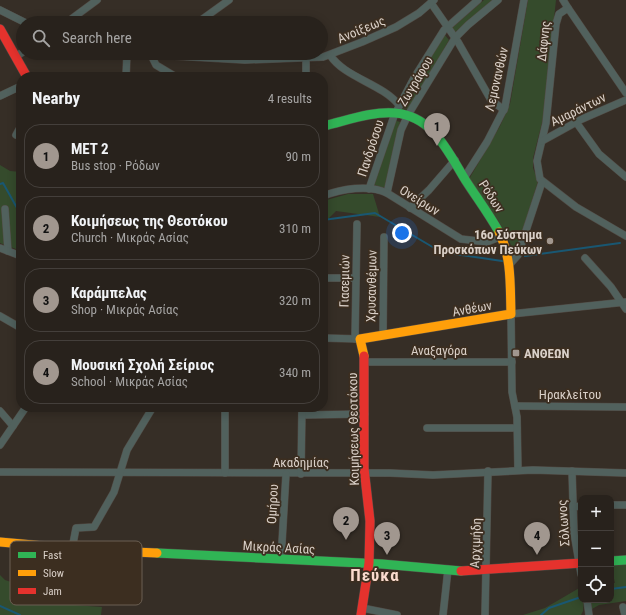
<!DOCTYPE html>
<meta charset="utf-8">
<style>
body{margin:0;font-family:"Roboto Condensed",sans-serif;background:#302a25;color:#f1f3f6}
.controls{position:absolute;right:12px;bottom:12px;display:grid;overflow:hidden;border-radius:8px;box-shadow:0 2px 10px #0003}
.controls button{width:36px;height:36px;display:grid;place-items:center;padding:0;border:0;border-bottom:1px solid #443f3b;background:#28221c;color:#f1f3f6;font:20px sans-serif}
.you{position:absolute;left:402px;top:233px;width:14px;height:14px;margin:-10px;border:3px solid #fff;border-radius:50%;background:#1a73e8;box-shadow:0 0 0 6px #1a73e833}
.badge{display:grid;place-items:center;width:26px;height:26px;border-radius:50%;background:#a1978f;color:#111;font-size:13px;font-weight:700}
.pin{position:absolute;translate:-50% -33px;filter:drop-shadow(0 1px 2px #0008)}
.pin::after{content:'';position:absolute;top:21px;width:14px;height:12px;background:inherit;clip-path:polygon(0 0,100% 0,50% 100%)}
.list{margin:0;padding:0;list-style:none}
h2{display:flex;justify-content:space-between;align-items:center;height:52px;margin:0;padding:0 16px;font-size:17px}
h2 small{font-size:13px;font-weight:400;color:#a5a4a3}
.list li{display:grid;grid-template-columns:26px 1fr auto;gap:12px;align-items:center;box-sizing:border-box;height:64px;margin:0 8px 8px;padding:0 8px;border:1px solid #443f3b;border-radius:16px}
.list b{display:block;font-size:15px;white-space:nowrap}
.list p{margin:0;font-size:13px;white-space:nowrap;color:#a5a4a3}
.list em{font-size:13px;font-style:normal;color:#a5a4a3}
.icon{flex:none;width:22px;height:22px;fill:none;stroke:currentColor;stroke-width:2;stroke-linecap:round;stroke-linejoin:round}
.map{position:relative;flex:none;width:626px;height:615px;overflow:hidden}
.search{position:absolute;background:#28221c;box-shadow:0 2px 10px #0003;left:16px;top:16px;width:312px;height:44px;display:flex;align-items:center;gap:10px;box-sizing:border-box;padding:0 14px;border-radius:22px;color:#a5a4a3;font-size:15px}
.panel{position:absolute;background:#28221c;box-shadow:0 2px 10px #0003;left:16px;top:72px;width:312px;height:340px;border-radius:16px}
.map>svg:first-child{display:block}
.green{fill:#354b2c}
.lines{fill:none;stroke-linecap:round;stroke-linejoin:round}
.stream{stroke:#195772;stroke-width:2}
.street-casing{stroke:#524b45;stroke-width:8}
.fast-casing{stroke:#524b45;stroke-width:10}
.slow-casing{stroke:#524b45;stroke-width:10}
.jam-casing{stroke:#524b45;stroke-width:10}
.street{stroke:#51615d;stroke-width:7}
.fast{stroke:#30b455;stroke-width:9}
.slow{stroke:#ff9f0a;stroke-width:9}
.jam{stroke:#e5322d;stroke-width:9}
.poi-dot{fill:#a1978f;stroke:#3c2e20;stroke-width:1.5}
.labels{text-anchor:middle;stroke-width:3.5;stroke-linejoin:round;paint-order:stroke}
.street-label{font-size:13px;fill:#dad0c8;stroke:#3c2e20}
.poi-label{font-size:13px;font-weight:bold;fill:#dad0c8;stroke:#3c2e20;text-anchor:end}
.district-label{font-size:17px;font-weight:bold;letter-spacing:1px;fill:#fadacd;stroke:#3c2e20}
.key{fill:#3c2e20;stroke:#6b5f52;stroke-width:1}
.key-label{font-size:11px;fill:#dad0c8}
</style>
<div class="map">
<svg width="626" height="615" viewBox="0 0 626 615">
<rect width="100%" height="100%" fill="#362e26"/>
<!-- green -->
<g class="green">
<path d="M484,0H495L455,32L452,28Z"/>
<path d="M528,0H556L543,119L533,158V168L538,181L516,253H513C510,233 481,196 469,179L500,126L510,104Z"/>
<path d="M444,34L449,40L409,110L401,108Z"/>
<path d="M394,120L400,122L387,185L383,188L373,184Z"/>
<path d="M0,165L10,171L21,172V251L0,243Z"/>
<path d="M348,194H373L380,217L336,211L324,223L326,242L323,241V201Z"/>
<path d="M626,564V601L599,605L592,609L590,600H611V583H615L611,566Z"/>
<path d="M0,575L5,580L17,584L21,596L33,601L41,600L43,589L49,583L55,588V590L62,593L63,601L74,605L102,607L101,615H0Z"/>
<path d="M581,587V600H584L583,611L581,615H523L545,608Z"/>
</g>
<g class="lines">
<!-- stream -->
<g class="stream">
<path d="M0,184L3,183L21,215"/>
<path d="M323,220L375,213L441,252L502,261"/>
<path d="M525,256L620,243"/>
<path d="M611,589L626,587"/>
<path d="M0,606L20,615"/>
<path d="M541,615L549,608L581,597"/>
</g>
<!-- street casing -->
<g class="street-casing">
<g id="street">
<path d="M563,0L568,8"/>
<path d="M431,3L458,42L491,100L504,110"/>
<path d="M0,10L26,23"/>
<path d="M66,23L97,0"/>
<path d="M197,23L229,0"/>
<path d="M122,53L245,60L323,57L362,42L396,27L419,13L434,0"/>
<path d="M151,55L156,65L176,77"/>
<path d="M330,55C345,78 381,83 399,105"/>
<path d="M15,57L23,52"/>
<path d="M306,59V77"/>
<path d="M126,77L127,53"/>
<path d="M626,93L568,8L559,14L556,24L546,123L537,161L540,179L576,207L626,236"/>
<path d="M0,96L21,86"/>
<path d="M576,122L599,154L626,177"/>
<path d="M16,135L21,126"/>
<path d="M542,141L582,119L626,100"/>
<path d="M464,178L487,142L505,107L524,0"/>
<path d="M369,189L394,116L414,78L444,30L478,0"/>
<path d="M387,193L401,130L408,115L455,38L468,25L498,0"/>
<path d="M323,196C341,189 369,184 387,193L461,239L487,242L502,236"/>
<path d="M410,208L429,190L455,160"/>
<path d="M5,209L8,251"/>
<path d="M0,248L21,256"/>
<path d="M585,258L611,287L626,309"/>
<path d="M510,264L518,255L542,182"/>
<path d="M323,278H356"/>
<path d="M0,316L21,328"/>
<path d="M383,335L384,237"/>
<path d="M323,338L360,339"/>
<path d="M355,339L357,224"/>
<path d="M365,362H512"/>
<path d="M515,406L626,407"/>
<path d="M0,411L13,426"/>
<path d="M302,415L365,414"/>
<path d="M427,428H517"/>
<path d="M0,445L26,407"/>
<path d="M518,470L517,417L512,392L511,314L626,302"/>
<path d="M572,471L574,533L581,574"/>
<path d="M0,472L390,473L433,475L533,470L626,473"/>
<path d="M225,473V407"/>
<path d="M301,474L302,407"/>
<path d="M611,505H626"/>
<path d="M573,507L581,506"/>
<path d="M72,549L76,528L94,527L114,492L127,450L153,407"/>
<path d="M281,560L286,474"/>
<path d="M587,600L589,615"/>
<path d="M623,607L625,615"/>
<path d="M362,608L397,615"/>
<path d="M443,615L448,569"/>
<path d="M485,615L488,471"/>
</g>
</g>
<!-- fast casing -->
<g class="fast-casing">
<g id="fast">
<path d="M323,126C346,121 371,111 395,113C433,116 448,152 466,181C477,198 489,214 499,232"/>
<path d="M157,553L382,564L461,571"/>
<path d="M611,561L626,560"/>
</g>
</g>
<!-- slow casing -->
<g class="slow-casing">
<g id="slow">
<path d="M364,356L360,339L511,314C510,286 512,258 499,232"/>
<path d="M0,542L89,550L157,553"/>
</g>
</g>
<!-- jam casing -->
<g class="jam-casing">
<g id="jam">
<path d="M0,29L27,77"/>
<path d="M461,571L581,563"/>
<path d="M361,615L369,563L370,521L364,468V356"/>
</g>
</g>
<!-- street -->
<use href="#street" class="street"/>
<!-- fast -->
<use href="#fast" class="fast"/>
<!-- slow -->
<use href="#slow" class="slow"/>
<!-- jam -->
<use href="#jam" class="jam"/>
</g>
<!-- markers -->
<g class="poi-dot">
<circle cx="550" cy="241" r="4"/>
<rect x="512" y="349" width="8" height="8" rx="2"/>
</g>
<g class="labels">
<!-- street labels -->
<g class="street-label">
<text transform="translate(361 29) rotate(-23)" y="5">Ανοίξεως</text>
<text transform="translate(543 41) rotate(-84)" y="5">Δάφνης</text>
<text transform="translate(496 79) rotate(-77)" y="5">Λεμονανθών</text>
<text transform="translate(415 81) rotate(-59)" y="5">Ζωγράφου</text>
<text transform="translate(578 109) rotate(-26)" y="5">Αμαράντων</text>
<text transform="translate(370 148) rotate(-72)" y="5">Πανδρόσου</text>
<text transform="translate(492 196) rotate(57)" y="5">Ρόδων</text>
<text transform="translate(420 200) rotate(32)" y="5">Ονείρων</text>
<text transform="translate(344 281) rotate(-89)" y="5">Γιασεμιών</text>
<text transform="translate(371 286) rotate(-89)" y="5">Χρυσανθέμων</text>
<text transform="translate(472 308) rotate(-10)" y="5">Ανθέων</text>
<text x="439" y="355">Αναξαγόρα</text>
<text x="570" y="399">Ηρακλείτου</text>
<text transform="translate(353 429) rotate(-91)" y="5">Κοιμήσεως Θεοτόκου</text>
<text x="301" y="467">Ακαδημίας</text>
<text transform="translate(272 504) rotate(-87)" y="5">Ομήρου</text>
<text transform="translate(563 523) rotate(-94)" y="5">Σόλωνος</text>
<text transform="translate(475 543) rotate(-88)" y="5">Αρχιμήδη</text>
<text transform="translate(279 547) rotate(3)" y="5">Μικράς Ασίας</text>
</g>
<!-- poi labels -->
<g class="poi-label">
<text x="542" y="239">16ο Σύστημα<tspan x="542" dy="15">Προσκόπων Πεύκων</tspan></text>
<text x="524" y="358" text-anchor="start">ΑΝΘΕΩΝ</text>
</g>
<!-- district labels -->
<g class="district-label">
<text x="375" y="581">Πεύκα</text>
</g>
</g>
<!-- legend -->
<rect x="10" y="541" width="132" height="64" rx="6" class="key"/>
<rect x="18" y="552" width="18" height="6" fill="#30b455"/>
<rect x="18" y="570" width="18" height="6" fill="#ff9f0a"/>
<rect x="18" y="588" width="18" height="6" fill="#e5322d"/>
<g class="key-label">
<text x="43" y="559">Fast</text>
<text x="43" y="577">Slow</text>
<text x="43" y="595">Jam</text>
</g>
</svg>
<div class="controls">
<button>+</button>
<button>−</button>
<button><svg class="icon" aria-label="locate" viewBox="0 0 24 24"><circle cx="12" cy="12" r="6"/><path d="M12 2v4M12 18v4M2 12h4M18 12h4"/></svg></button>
</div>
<div class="you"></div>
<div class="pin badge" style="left:437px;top:146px">1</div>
<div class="pin badge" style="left:346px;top:540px">2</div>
<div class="pin badge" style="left:387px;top:555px">3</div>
<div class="pin badge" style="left:537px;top:555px">4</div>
<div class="search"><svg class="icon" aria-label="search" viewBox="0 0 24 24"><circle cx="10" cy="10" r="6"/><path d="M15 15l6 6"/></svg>Search here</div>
<section class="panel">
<h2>Nearby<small>4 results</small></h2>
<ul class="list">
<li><span class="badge">1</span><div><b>ΜΕΤ 2</b><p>Bus stop · Ρόδων</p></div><em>90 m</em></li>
<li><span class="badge">2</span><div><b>Κοιμήσεως της Θεοτόκου</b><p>Church · Μικράς Ασίας</p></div><em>310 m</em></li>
<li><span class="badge">3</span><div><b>Καράμπελας</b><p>Shop · Μικράς Ασίας</p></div><em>320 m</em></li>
<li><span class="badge">4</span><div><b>Μουσική Σχολή Σείριος</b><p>School · Μικράς Ασίας</p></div><em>340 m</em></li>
</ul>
</section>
</div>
